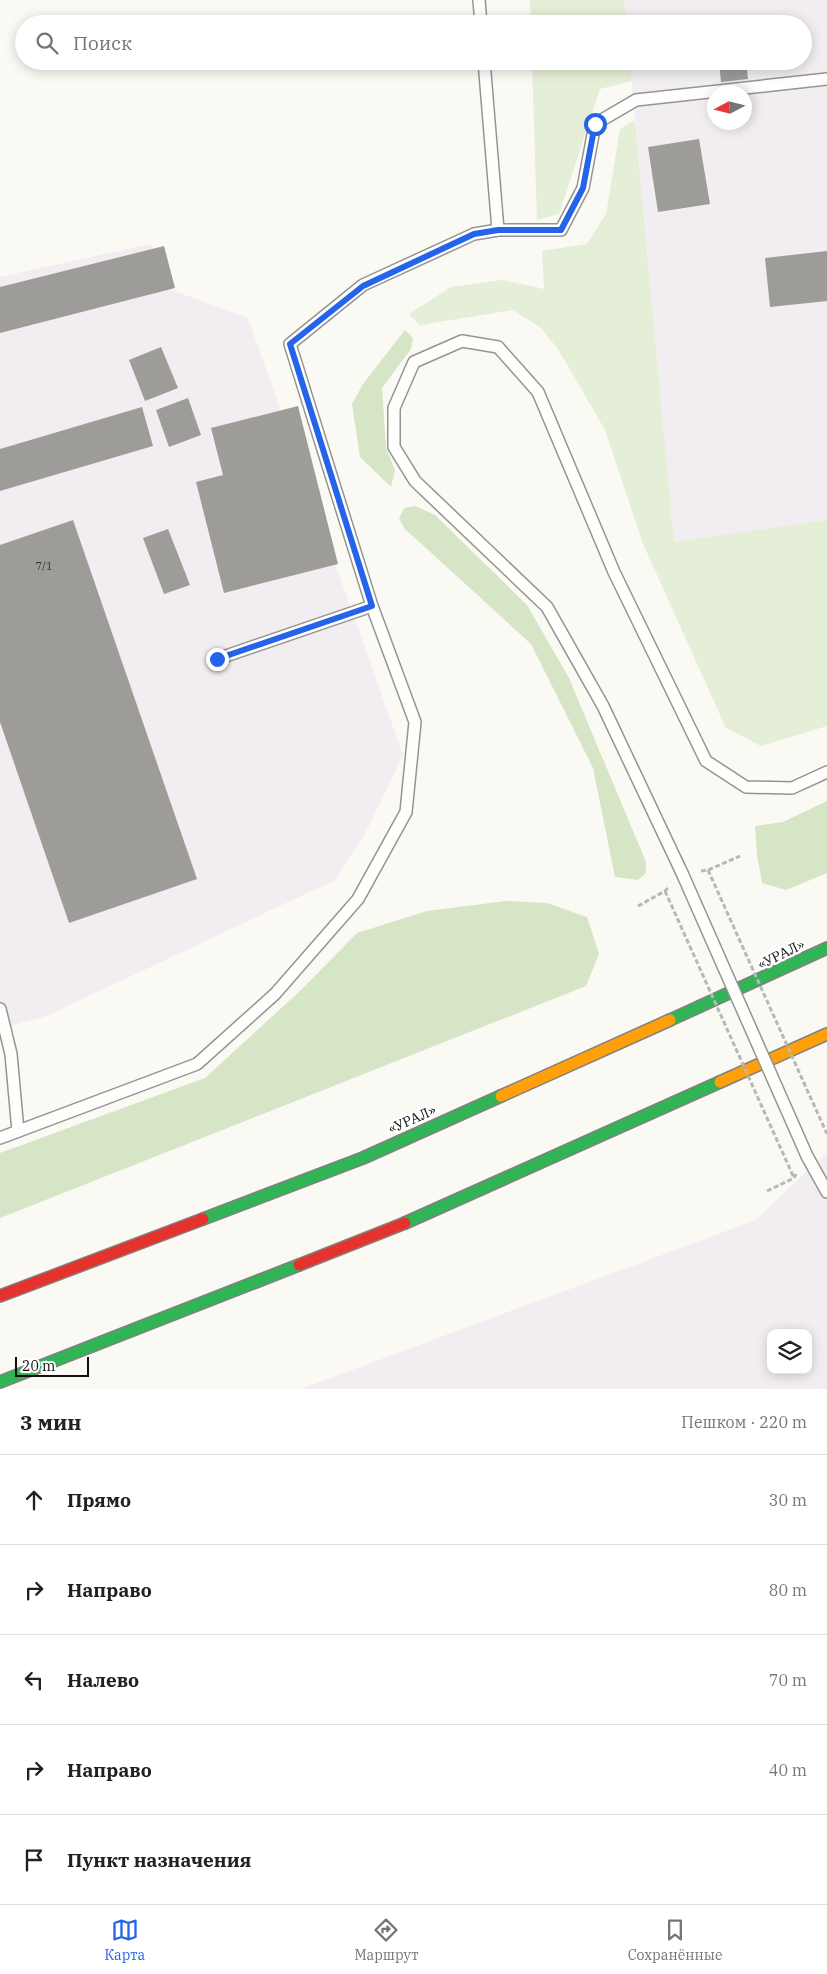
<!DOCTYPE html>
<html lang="ru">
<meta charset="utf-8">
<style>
body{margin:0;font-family:"IBM Plex Serif",serif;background:#f2f2f2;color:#202124}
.controls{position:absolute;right:15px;bottom:15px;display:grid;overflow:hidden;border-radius:10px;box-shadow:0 2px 12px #0003}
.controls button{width:45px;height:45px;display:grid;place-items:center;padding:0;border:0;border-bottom:1px solid #e0e0e0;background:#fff;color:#202124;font:25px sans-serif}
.compass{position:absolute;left:707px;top:85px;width:45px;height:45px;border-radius:50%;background:#fff;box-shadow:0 2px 12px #0003;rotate:263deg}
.scale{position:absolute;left:15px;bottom:12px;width:74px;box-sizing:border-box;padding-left:5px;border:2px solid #0e0e0e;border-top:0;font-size:14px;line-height:18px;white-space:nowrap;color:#0e0e0e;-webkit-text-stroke:4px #fff;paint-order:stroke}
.stop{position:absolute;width:15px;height:15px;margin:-11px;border:4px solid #2563eb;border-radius:50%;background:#fff}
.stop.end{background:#2563eb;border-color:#fff;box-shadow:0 1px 5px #0008}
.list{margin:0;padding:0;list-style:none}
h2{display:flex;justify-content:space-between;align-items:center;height:65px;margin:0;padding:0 20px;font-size:21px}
h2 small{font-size:16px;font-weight:400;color:#757577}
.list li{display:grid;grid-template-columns:32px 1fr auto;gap:15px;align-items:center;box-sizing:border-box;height:90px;padding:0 20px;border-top:1px solid #e0e0e0}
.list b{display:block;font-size:19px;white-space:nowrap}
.list em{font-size:16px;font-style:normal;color:#757577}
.icon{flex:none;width:28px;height:28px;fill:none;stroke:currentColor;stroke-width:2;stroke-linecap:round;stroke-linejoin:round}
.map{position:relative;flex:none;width:827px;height:1389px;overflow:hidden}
.search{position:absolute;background:#fff;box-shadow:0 2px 12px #0003;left:15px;right:15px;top:15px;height:55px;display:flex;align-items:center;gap:12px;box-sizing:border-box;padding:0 18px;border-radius:28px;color:#757577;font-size:19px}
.sheet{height:515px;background:#fff}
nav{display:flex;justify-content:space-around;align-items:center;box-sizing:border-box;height:70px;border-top:1px solid #e0e0e0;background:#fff;font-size:14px;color:#757577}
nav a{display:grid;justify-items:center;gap:2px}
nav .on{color:#2563eb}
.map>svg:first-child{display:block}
.industrial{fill:#f1edf0;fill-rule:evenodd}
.green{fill:#e5eed6}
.forest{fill:#d6e5c5}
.building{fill:#9e9c99}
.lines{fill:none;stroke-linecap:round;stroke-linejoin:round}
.lane-casing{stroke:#949492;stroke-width:14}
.fast-casing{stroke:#82817f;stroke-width:14}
.slow-casing{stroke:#82817f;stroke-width:14}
.jam-casing{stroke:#82817f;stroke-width:14}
.path{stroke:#b8b8b7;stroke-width:3;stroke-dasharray:5 2.5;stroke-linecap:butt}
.lane{stroke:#fefefd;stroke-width:11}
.fast{stroke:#30b455;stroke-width:11}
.slow{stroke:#ff9f0a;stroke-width:11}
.jam{stroke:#e5322d;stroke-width:11}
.lane-bridge-casing{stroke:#949492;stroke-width:14;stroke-linecap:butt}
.path-bridge{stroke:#b8b8b7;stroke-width:3;stroke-dasharray:5 2.5;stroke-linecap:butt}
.lane-bridge{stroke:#fefefd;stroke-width:11}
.route{stroke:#2563eb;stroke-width:6}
.labels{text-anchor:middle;stroke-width:5;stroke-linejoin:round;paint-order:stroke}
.number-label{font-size:11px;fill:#323231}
.street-label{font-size:14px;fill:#0e0e0e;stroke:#fff}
</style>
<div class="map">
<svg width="827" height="1389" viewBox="0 0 827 1389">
<rect width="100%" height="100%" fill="#faf9f4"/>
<!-- industrial -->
<g class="industrial">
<path d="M624,0H827V520L674,542L630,61H803V24H627ZM714,92H744V122H714Z"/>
<path d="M151,244L166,288L248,318L403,755L367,830L335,880L46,1016L0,1029V277Z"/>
<path d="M827,1152V1389H301L756,1220ZM771,1333H808V1370H771Z"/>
</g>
<!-- green -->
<g class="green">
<path d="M530,0H624L627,24H531Z"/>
<path d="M532,61H630L632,81L600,89L559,214L537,220Z"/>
<path d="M635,120L674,542L827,520V726L761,746L726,728L644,546L605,430L558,349L541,328L513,310L420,325L409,314L451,287L502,280L544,289L542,251L587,244L606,214L620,129Z"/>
</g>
<!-- forest -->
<g class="forest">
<path d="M405,330L413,338L411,349L382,388L386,448L395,470L391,487L360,457L352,404L363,384Z"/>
<path d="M415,506L435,515L527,605L569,678L646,862V873L638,880L615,877L593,768L531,644L404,528L399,518L404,508Z"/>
<path d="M827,801V873L786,890L762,883L757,855L755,826L783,822Z"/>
<path d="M506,901L547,903L587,917L599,954L586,986L0,1218V1153L205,1078L301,990L357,933L427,911Z"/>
</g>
<!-- building -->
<g class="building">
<path d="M719,61H746L748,79L721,82Z"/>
<path d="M699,139L710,204L658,212L648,147Z"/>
<path d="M164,246L175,288L0,333V287Z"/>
<path d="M827,251V301L770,307L765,258Z"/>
<path d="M161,347L178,388L145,401L129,360Z"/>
<path d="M188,398L201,435L169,447L156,410Z"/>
<path d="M298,406L338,564L224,593L196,482L223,475L211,428Z"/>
<path d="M142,407L153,446L0,491V449Z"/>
<path d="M73,520L197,879L69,923L0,722V545Z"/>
<path d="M168,529L190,585L164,594L143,538Z"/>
</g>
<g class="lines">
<!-- lane casing -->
<g class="lane-casing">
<g id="lane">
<path d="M479,0L481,24"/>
<path d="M484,61L498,230"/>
<path d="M217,659L372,606"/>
<path d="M682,873L603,706L547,607L415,481L394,447V408L414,362L462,341L498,347L538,392L614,572L706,761L746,787L792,788L827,772"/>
<path d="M0,1009L11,1054L18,1131"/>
<path d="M0,1138L197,1064L275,994L358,899L406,812L415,722L372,606L290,344L363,285L474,234L498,230H561L583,188L595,124L636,100L827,79"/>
<path d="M807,1156L827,1192"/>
</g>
</g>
<!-- fast casing -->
<g class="fast-casing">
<g id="fast">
<path d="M670,1020L827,948"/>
<path d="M203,1219L363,1158L501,1096"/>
<path d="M405,1223L720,1082"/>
<path d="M0,1382L299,1265"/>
</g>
</g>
<!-- slow casing -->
<g class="slow-casing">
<g id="slow">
<path d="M720,1082L827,1034"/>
<path d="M501,1096L670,1020"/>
</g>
</g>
<!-- jam casing -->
<g class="jam-casing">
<g id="jam">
<path d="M299,1265L405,1223"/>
<path d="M0,1296L203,1219"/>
</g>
</g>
<!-- path -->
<g class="path">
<path d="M701,871L708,870L740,856"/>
<path d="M638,906L665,891L669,887"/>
<path d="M767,1191L794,1178L796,1174"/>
</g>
<!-- lane -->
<use href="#lane" class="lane"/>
<!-- fast -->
<use href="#fast" class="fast"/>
<!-- slow -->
<use href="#slow" class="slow"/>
<!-- jam -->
<use href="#jam" class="jam"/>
<!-- lane-bridge casing -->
<g class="lane-bridge-casing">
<path id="lane-bridge" d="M682,873L807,1156"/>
</g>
<!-- path-bridge -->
<g class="path-bridge">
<path d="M708,870L827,1134"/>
<path d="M665,891L794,1178"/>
</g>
<!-- lane-bridge -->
<use href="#lane-bridge" class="lane-bridge"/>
</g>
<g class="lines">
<!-- route -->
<path class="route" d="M217,659L372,606L290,344L363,286L474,234L498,230H561L583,188L595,124"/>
</g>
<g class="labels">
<!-- number labels -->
<g class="number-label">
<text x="44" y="570">7/1</text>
</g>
<!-- street labels -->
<g class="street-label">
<text transform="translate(781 954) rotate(-26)" y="5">«УРАЛ»</text>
<text transform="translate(412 1119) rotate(-24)" y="5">«УРАЛ»</text>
</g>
</g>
</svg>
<div class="controls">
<button><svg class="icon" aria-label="layers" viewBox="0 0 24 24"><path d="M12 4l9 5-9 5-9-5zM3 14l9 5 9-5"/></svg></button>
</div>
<svg class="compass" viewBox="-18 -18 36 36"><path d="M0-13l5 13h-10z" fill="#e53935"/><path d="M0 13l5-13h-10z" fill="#757577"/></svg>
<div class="scale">20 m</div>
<div class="stop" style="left:595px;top:124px"></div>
<div class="stop end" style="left:217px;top:659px"></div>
<div class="search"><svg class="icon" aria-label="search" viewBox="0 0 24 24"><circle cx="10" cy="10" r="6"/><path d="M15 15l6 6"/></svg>Поиск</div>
</div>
<section class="sheet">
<h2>3 мин<small>Пешком · 220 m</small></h2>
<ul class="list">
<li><svg class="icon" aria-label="ahead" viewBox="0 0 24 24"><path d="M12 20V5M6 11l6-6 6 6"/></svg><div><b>Прямо</b></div><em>30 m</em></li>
<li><svg class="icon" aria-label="right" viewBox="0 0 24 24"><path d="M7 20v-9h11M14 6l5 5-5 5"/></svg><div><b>Направо</b></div><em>80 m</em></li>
<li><svg class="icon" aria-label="left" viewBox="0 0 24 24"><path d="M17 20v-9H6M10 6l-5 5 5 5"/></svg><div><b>Налево</b></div><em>70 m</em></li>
<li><svg class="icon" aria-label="right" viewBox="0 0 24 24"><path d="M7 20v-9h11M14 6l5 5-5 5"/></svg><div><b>Направо</b></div><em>40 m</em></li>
<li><svg class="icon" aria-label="arrive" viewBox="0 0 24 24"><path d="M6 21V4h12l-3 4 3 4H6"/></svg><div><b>Пункт назначения</b></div></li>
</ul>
</section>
<nav>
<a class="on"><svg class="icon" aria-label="map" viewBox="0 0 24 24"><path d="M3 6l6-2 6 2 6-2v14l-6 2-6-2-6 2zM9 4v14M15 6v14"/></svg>Карта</a>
<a><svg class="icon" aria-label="directions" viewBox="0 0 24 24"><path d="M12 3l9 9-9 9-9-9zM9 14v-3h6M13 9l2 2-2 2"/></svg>Маршрут</a>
<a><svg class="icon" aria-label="saved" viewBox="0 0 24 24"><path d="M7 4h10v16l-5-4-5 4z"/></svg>Сохранённые</a>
</nav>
